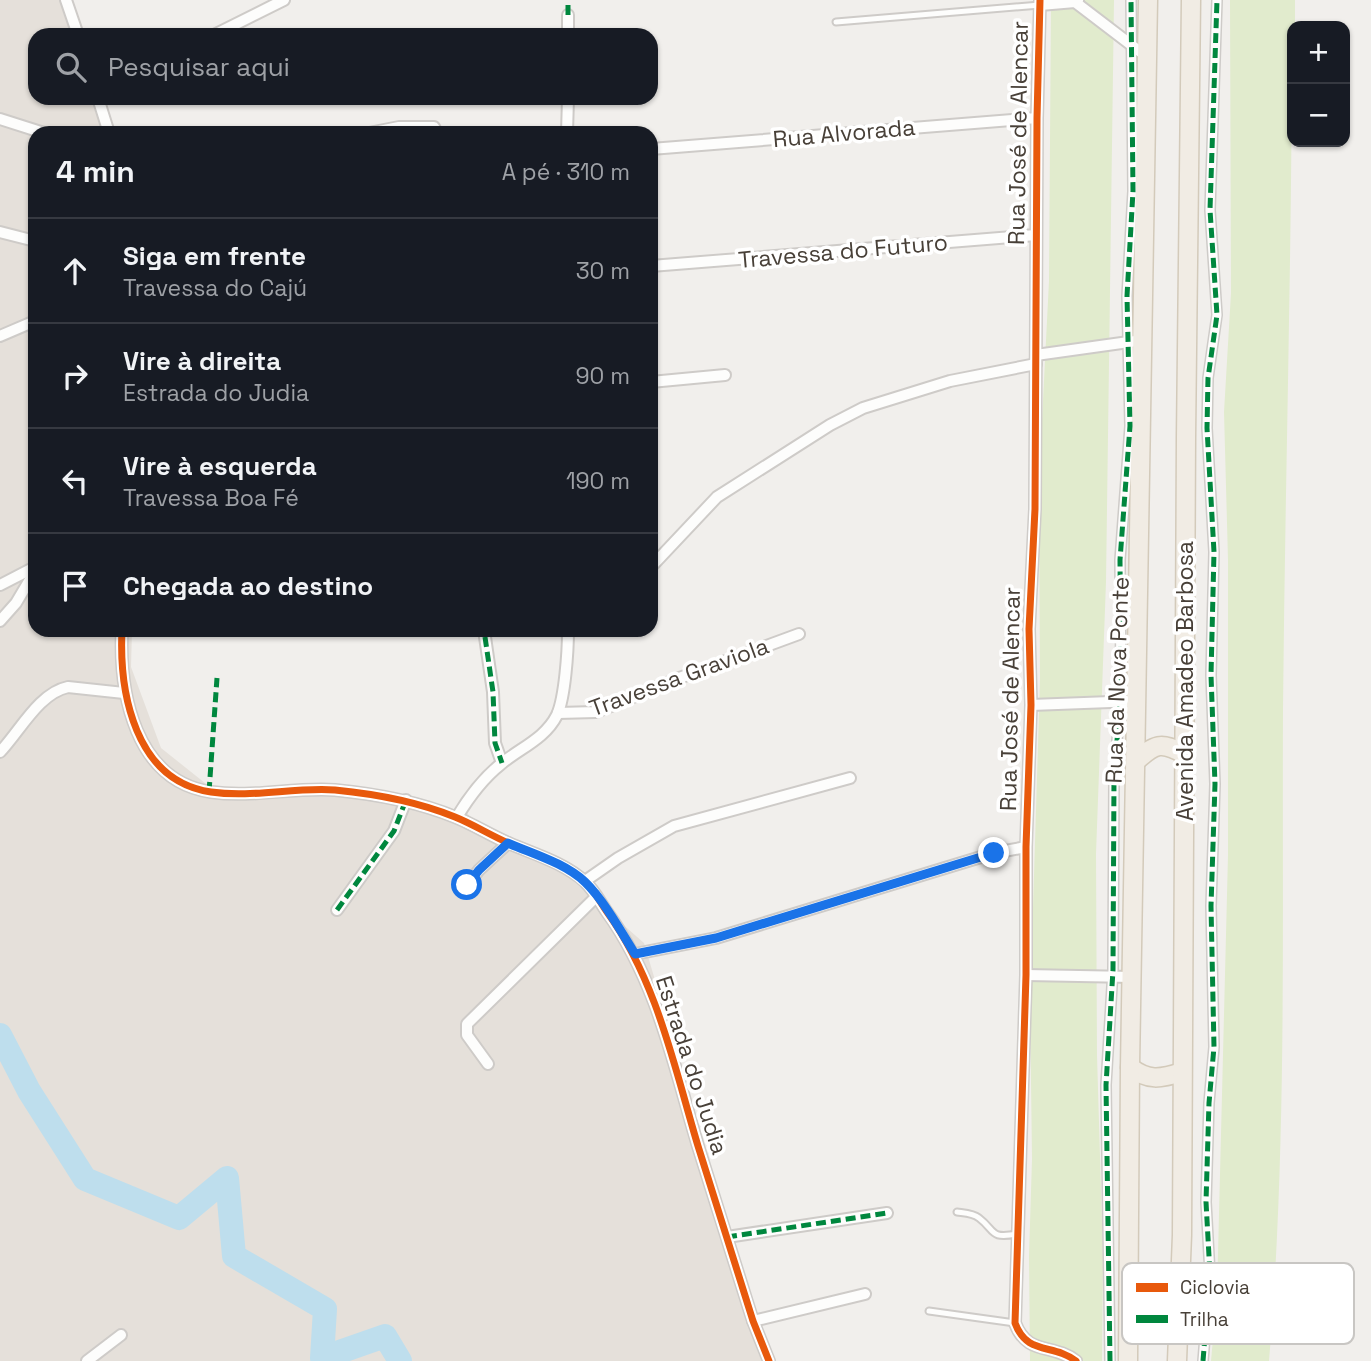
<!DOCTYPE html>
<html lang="pt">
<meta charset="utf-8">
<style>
body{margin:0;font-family:"Space Grotesk",sans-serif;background:#20242c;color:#f1f3f6}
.controls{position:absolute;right:21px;top:21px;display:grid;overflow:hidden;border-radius:14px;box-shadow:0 2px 5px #0004}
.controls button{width:63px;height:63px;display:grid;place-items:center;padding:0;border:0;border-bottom:2px solid #363941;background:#171b24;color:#f1f3f6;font:35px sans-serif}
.stop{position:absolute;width:21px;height:21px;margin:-16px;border:5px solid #1a73e8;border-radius:50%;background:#fff}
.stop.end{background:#1a73e8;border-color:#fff;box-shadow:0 2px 7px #0008}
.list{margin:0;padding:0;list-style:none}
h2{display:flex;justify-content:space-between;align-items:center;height:91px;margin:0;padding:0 28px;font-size:30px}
h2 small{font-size:23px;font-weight:400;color:#9ea1a6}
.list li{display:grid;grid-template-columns:46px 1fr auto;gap:21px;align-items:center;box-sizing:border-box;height:105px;padding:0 28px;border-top:2px solid #363941}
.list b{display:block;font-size:26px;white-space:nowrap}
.list p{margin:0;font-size:23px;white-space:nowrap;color:#9ea1a6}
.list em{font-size:23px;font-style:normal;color:#9ea1a6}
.icon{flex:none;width:38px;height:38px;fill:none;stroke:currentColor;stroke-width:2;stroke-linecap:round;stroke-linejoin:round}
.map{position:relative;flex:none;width:1371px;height:1361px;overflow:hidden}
.search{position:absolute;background:#171b24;box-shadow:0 2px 5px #0004;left:28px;top:28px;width:630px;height:77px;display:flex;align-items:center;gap:18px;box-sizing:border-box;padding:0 24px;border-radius:21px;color:#9ea1a6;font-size:26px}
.panel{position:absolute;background:#171b24;box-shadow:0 2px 5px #0004;left:28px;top:126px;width:630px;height:511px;border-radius:21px}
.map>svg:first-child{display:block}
.residential{fill:#e5e0da}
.green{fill:#e1ebcd}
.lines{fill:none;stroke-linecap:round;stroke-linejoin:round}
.river{stroke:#bedeed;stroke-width:24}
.service-casing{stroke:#cecbc8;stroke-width:9}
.pedestrian-casing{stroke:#cecbc8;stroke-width:12}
.minor-casing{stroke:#cecbc8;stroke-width:14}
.primary-casing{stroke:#d3caba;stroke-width:21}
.service{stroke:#fdfdfc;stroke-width:5}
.pedestrian{stroke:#fdfdfc;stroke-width:9}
.minor{stroke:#fdfdfc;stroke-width:10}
.primary{stroke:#f1ece4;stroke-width:18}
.quiet{stroke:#00873e;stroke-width:5;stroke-dasharray:10 5;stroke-linecap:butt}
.cycleway-casing{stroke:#fff;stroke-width:11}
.cycleway{stroke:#e8590c;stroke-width:7}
.route{stroke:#1a73e8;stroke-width:9}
.labels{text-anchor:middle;stroke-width:7;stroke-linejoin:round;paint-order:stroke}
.street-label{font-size:23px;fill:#484038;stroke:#fff}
.key{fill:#fff;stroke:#c8c6c3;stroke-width:2}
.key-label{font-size:19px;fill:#484038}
</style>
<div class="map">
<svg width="1371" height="1361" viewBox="0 0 1371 1361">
<rect width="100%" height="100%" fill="#f1efec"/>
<!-- residential -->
<path class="residential" d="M0,0H63L73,35H35V98H93L104,133H35V630H132L131,667L161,748L220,795H346L467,813L482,831L556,866L644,943L750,1300L776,1361H0Z"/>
<!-- green -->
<g class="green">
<path d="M1051,0H1114L1106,582L1096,854L1097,1055L1103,1258L1102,1361H1030L1029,1256L1032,1159L1030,1005L1040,680L1039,480L1049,281Z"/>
<path d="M1230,0H1295V26H1292C1292,253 1285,482 1283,710C1282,927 1287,1145 1269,1361H1211L1217,1294L1228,855V560L1224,412L1231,293Z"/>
</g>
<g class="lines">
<!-- river -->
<path class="river" d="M0,1035L29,1091L85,1179L179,1218L227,1178L234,1256L325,1309L322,1358L385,1336L400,1361"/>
<!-- service casing -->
<g class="service-casing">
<g id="service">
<path d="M836,22L1040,5"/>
<path d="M957,1212C964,1213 973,1213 979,1218C996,1231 989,1239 1017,1234"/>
<path d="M929,1311L1015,1323"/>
</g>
</g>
<!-- pedestrian casing -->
<g class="pedestrian-casing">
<g id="pedestrian">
<path d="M1110,1361L1106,1085L1113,970L1114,778L1121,691L1120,560L1130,426L1127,296L1133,191L1131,0"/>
<path d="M1203,1361L1210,1274L1206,1202L1209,1103L1214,1047L1211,906L1215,784L1211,675L1214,552L1207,428L1208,378L1217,315L1210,210L1217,0"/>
</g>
</g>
<!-- minor casing -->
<g class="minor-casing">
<g id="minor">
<path d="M66,0L78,35"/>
<path d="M1040,0L1037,118L1035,509L1029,629L1031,705L1026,847V975L1015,1323C1027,1356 1053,1343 1076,1361"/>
<path d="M1075,2L1147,57"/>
<path d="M1040,5L1075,2L1078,0"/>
<path d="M568,15V35"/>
<path d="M214,35L284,0"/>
<path d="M98,98L109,133"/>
<path d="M0,119L44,133"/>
<path d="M369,133L399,127H434L437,133"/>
<path d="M567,133L568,98"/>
<path d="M651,149L1037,118"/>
<path d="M0,232L35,241"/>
<path d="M651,266L1036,235"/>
<path d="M0,336L35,321"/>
<path d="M1036,355L1143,340"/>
<path d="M651,382L725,375"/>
<path d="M651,567L717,497L830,425L863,408L950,381L1036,364"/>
<path d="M0,585L35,567"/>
<path d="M0,621L16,603L35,571"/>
<path d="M122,630C119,693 135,781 211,792C252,798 294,787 335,790C376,794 416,801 455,817C475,825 493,837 513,845C537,855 566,864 585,882C594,890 600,902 607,912C657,981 674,1066 698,1146C716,1205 735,1262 753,1321L769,1361"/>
<path d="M485,637L493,692L495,743L502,763"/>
<path d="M1031,705L1137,701"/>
<path d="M558,713L596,712L682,677L799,634"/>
<path d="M0,752C20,731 39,693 68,687L124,693"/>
<path d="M457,817C469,797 482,779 501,764C520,748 545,739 557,715C565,697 568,651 568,630"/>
<path d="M585,881L618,858L674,826L850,778"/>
<path d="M467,885L479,870L508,843"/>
<path d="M337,910L394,831L406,800"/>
<path d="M635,954L716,938L994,853L1026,847"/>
<path d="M1026,975L1132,977"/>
<path d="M488,1064L467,1035V1024L596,897"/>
<path d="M727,1237L887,1213"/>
<path d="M753,1321L865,1294"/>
<path d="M87,1361L121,1335"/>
</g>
</g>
<!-- primary casing -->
<g class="primary-casing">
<g id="primary">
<path d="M1136,761C1155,744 1161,741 1184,754"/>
<path d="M1130,1067C1148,1081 1160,1079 1182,1072"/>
<path d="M1128,1361L1130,1067L1148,0"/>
<path d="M1177,1361L1182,1235L1186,438L1191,0"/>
</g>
</g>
<!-- service -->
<use href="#service" class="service"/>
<!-- pedestrian -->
<use href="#pedestrian" class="pedestrian"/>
<!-- minor -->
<use href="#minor" class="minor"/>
<!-- primary -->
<use href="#primary" class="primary"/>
<!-- quiet -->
<g class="quiet">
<path d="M568,15V0"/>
<path d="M485,637L493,692L495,743L502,763"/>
<path d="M209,792L217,678"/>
<path d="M337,910L394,831L406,800"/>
<path d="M727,1237L887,1213"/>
<path d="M1110,1361L1106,1085L1113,970L1114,778L1121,691L1120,560L1130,426L1127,296L1133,191L1131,0"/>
<path d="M1203,1361L1210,1274L1206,1202L1209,1103L1214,1047L1211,906L1215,784L1211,675L1214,552L1207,428L1208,378L1217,315L1210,210L1217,0"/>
</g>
<!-- cycleway casing -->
<g class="cycleway-casing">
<g id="cycleway">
<path d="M1040,0L1037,118L1035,509L1029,629L1031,705L1026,847V975L1015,1323C1027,1356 1053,1343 1076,1361"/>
<path d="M122,630C119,693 135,781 211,792C252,798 294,787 335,790C376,794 416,801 455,817C475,825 493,837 513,845C537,855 566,864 585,882C594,890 600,902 607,912C657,981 674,1066 698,1146C716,1205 735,1262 753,1321L769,1361"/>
</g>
</g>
<!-- cycleway -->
<use href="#cycleway" class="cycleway"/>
</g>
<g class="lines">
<!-- route -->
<path class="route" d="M467,885L479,870L508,843C533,854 565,863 585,882C603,899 622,933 635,954L716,938L994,853"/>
</g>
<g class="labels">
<!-- street labels -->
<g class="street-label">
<text transform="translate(844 133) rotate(-5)" y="8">Rua Alvorada</text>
<text transform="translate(1018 133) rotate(-89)" y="8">Rua José de Alencar</text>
<text transform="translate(843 251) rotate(-5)" y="8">Travessa do Futuro</text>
<text transform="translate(679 677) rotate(-20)" y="8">Travessa Graviola</text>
<text transform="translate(1117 680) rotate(-88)" y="8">Rua da Nova Ponte</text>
<text transform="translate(1185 681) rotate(-90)" y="8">Avenida Amadeo Barbosa</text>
<text transform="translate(1010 699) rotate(-89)" y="8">Rua José de Alencar</text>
<text transform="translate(692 1065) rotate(72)" y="8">Estrada do Judia</text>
</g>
</g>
<!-- legend -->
<rect x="1122" y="1263" width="232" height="81" rx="10" class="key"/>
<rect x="1136" y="1283" width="32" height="9" fill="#e8590c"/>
<rect x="1136" y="1315" width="32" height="8" fill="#00873e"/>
<g class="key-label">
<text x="1180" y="1294">Ciclovia</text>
<text x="1180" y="1326">Trilha</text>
</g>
</svg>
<div class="controls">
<button>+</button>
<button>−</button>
</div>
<div class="stop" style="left:467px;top:885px"></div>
<div class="stop end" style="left:994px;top:853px"></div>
<div class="search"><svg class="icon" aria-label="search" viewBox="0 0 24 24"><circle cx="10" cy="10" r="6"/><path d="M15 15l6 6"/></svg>Pesquisar aqui</div>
<section class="panel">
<h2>4 min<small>A pé · 310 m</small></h2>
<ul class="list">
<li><svg class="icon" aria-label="ahead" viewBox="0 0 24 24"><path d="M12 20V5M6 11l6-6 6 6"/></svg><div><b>Siga em frente</b><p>Travessa do Cajú</p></div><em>30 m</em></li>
<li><svg class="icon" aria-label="right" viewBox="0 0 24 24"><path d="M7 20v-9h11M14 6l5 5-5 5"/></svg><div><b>Vire à direita</b><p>Estrada do Judia</p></div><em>90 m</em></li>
<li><svg class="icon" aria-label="left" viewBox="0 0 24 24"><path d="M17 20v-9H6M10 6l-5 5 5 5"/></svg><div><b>Vire à esquerda</b><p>Travessa Boa Fé</p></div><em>190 m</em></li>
<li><svg class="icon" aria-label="arrive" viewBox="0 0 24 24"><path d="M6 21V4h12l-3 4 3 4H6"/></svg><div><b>Chegada ao destino</b></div></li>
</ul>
</section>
</div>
